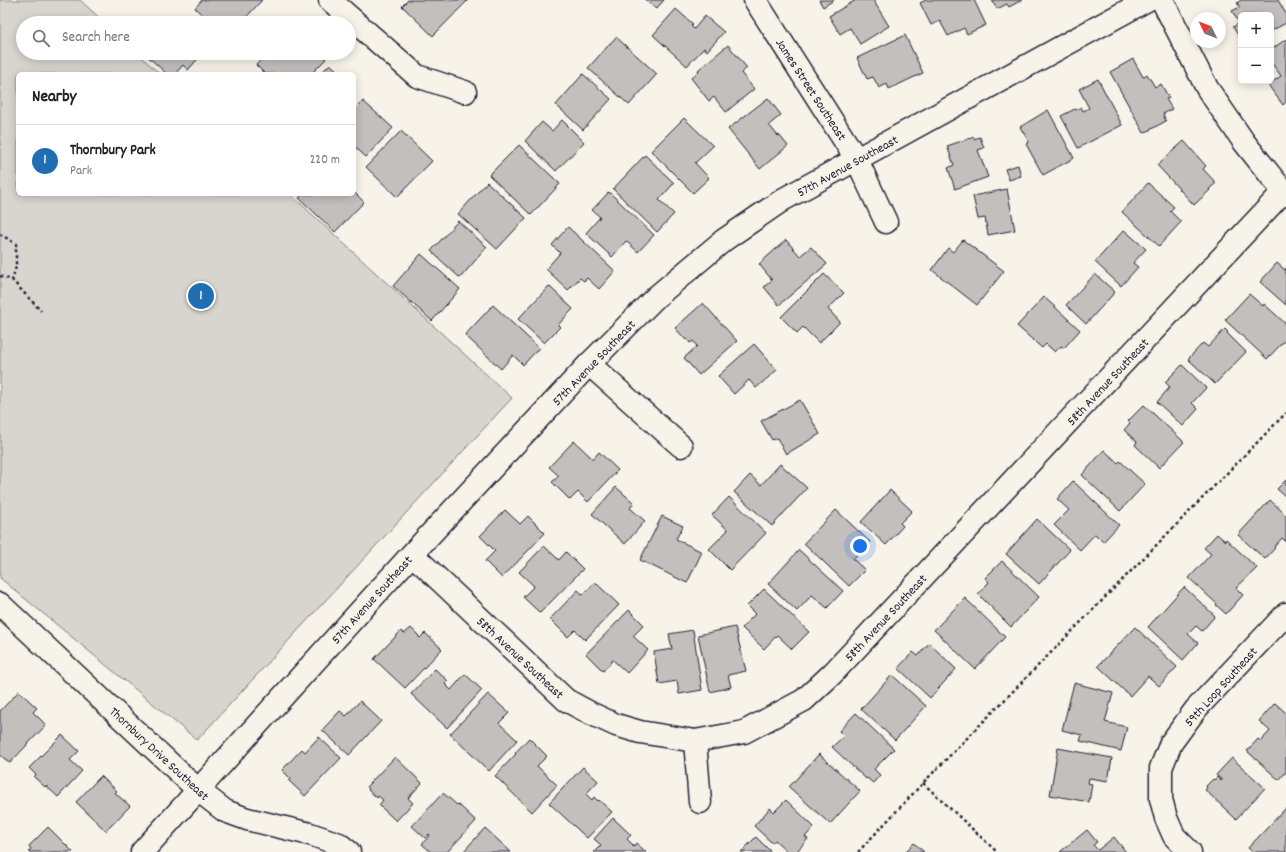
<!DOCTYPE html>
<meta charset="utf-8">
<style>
body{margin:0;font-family:Dekko,sans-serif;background:#f6f6f6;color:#222}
.controls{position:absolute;right:12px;top:12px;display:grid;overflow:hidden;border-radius:6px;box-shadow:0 2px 10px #0003}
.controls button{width:36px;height:36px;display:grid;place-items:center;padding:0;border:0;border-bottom:1px solid #e0e0e0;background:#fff;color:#222;font:20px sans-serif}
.compass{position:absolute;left:1190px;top:12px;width:36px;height:36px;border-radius:50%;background:#fff;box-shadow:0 2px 10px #0003;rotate:313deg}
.you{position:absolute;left:860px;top:546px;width:14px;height:14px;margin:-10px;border:3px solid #fff;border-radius:50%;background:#1a73e8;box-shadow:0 0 0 6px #1a73e833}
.badge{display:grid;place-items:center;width:26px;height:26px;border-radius:50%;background:#1f6fb2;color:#fff;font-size:13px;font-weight:700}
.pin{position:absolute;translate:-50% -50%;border:2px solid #fff;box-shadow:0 1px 4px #0006}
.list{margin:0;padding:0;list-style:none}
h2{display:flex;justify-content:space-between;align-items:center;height:52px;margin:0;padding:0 16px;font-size:17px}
h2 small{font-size:13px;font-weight:400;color:#767676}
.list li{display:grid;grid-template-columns:26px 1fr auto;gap:12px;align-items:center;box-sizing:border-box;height:72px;padding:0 16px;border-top:1px solid #e0e0e0}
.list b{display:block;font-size:15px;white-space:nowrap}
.list p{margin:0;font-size:13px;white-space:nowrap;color:#767676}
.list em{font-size:13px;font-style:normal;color:#767676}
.icon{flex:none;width:22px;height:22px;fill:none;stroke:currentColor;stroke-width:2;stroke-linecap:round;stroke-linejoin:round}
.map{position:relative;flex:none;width:1286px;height:852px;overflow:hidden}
.search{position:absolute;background:#fff;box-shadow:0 2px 10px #0003;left:16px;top:16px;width:340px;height:44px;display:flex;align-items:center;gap:10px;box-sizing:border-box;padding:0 14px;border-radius:22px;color:#767676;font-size:15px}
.panel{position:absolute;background:#fff;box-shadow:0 2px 10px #0003;left:16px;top:72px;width:340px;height:124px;border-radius:6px}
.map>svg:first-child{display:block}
.green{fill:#d8d5cf;stroke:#7d7c85}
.building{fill:#c2bfbd;stroke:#22223b}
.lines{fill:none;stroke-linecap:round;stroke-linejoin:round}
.minor-casing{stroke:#22223b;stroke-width:25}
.path{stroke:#22223b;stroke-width:2.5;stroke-dasharray:3 3;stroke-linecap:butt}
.minor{stroke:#f7f3e8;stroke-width:22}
.labels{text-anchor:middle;stroke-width:3;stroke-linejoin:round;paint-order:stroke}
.street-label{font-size:13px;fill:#22223b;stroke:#f7f3e8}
</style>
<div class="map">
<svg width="1286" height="852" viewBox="0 0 1286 852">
<rect width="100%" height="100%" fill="#f7f3e8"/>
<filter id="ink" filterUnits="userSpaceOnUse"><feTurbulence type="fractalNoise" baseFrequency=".025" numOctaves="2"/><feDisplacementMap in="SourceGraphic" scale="8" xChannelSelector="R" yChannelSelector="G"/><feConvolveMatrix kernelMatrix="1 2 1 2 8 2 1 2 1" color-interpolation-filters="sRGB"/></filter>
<g filter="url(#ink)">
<!-- green -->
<path class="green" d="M0,0H80L105,23H23V53H137L160,74H18V194H290L512,398L197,740L0,578Z"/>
<!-- building -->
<g class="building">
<path d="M202,0H262L241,23H211L195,8Z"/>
<path d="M408,0H468L433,36L402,6Z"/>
<path d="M645,0H664L656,9Z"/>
<path d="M819,0H834L823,7Z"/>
<path d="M856,0H873L889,26L860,44L850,28L840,34L829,16Z"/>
<path d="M926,0H974L986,25L967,34L964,28L948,36L940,21L931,25L920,3Z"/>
<path d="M992,0H1022L1009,7L1007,4L997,9Z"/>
<path d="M1241,0H1278L1286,14V23L1271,31V15H1241V40L1233,27L1239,23L1232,11L1240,7L1237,3Z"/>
<path d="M676,9L693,24L691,26L694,29L705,16L724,32L707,51L704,48L687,66L653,35Z"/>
<path d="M165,16L172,23H159Z"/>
<path d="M905,35L923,73L889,89L887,84L879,88L873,77L867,79L857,58Z"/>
<path d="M616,37L657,74L629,105L588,68Z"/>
<path d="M1286,39V102L1283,105L1268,85L1281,76L1271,62V50Z"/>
<path d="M728,45L747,68L741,73L754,89L726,112L714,97L709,101L691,78L699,71L698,70Z"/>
<path d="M144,53H203L188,70L183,65L175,74H167Z"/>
<path d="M268,53H319L326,59L311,74H265L256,65Z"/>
<path d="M1133,59L1143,77L1147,74L1155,87L1161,84L1169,98L1166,99L1172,109L1163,114L1166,121L1144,133L1110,72Z"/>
<path d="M330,64L341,74H320Z"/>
<path d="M583,74L611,99L583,130L556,105Z"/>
<path d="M1098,79L1122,125L1078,148L1061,116L1075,109L1076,110L1081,107L1083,111L1089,108L1079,89Z"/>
<path d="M768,98L781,115L769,125L778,136L779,135L788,146L760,169L728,129Z"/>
<path d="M363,101L393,128L366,157L354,146V110Z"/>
<path d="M1048,110L1074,158L1043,175L1026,144L1029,142L1020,127Z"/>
<path d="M684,118L713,146L695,163L709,178L693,193L651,151Z"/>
<path d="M562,120L584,142L556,171L525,141L542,122L552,131Z"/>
<path d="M401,131L432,161L397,197L366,167Z"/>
<path d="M974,137V139L980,137L984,148L978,150L988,177L955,189L948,168L954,165L947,146Z"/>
<path d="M1184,141L1206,166L1203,169L1216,183L1209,189L1210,190L1194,205L1157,165Z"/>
<path d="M519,145L560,184L531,215L489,175Z"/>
<path d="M645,155L674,183L659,200L674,214L657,232L613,189Z"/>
<path d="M1018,165L1021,176L1009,180L1005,169Z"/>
<path d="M487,182L526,218L497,249L458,214Z"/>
<path d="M1148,183L1174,207L1170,211L1181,222L1159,246L1122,212Z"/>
<path d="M1007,189L1015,230L988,235L985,218L978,219L973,196Z"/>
<path d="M354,192L364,202L335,232L299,198L303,194H354Z"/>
<path d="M609,192L654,235L638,252L626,241L612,257L586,233L600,217L592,210Z"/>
<path d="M458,221L487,247L460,278L431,251Z"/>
<path d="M568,227L615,271L599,289L587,278L584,281L580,278L568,290L546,269L560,253L552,245Z"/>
<path d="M1124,230L1146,249L1133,263L1138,267L1121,286L1095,262Z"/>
<path d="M786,240L800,256L811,247L827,264L779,305L764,287L772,280L759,264Z"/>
<path d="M963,240L1004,271L977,305L932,270L948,248L953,252Z"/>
<path d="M421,254L460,289L432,321L393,286Z"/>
<path d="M1277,263L1285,270L1286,268V305L1260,282Z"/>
<path d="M824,274L844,293L828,309L840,322L819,343L803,327L797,333L781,317Z"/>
<path d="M1095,274L1115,292L1086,324L1066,305Z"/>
<path d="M549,286L573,309L558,325L560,327L544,343L518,319Z"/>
<path d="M1249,294L1263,306L1264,304L1286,324V339L1267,359L1225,320Z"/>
<path d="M1044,297L1080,330L1064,348L1061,346L1055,352L1046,344L1042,348L1017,326Z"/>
<path d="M703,303L737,341L699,375L684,358L697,346L693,341L690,343L687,339L686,340L675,328Z"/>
<path d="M493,305L539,348L523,365L513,355L501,369L465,335Z"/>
<path d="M1225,329L1228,332L1227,333L1246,352L1215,384L1188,359L1203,343L1208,347Z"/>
<path d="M754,344L777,370L756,388L749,380L734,394L718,376Z"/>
<path d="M1182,365L1206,388L1192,403L1198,409L1183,426L1157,402L1170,387L1165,382Z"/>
<path d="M800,400L820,434L786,454L777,438L772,440L761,421Z"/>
<path d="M1144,405L1184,442L1159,468L1135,445L1137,442L1124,430L1130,423L1128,421Z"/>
<path d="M574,441L593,459L599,452L618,470L588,502L578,492L570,500L552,482L559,476L549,467Z"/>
<path d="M1104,450L1118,463L1120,461L1145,484L1120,511L1082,475Z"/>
<path d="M780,464L807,488L772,526L734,492L750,475L761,485Z"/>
<path d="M1286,480V497L1277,489Z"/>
<path d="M1073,481L1119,525L1103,542L1095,534L1080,550L1054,525L1069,510L1057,499Z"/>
<path d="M616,487L634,503L630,508L645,521L625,544L592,514Z"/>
<path d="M890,490L912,511L900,523L903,526L886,545L861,522Z"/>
<path d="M729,497L766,533L730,570L709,549L728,530L712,515Z"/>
<path d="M1270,500L1286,515V542L1282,538L1274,547L1275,548L1265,559L1238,535Z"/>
<path d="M505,510L520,524L528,516L545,533L502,578L485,561L495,551L480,536Z"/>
<path d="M836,510L870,542L853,559L865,570L849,586L804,543Z"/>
<path d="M662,516L683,526L676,539L702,552L687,583L640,560Z"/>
<path d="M1037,519L1070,550L1039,584L1006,554Z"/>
<path d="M1217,534L1225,541L1226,539L1257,568L1236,588L1243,595L1226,614L1216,605L1217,604L1189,578L1211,554L1204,548Z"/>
<path d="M544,546L559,560L566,552L583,569L540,613L523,597L534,586L519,572Z"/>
<path d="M799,550L843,591L827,608L812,595L797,611L768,584Z"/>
<path d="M1002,561L1039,597L1011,627L978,594L989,582L985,578Z"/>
<path d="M595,582L619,605L585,640L575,630L568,637L550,619L578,590L583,595Z"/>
<path d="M1184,587L1215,616L1202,631L1196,626L1188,634L1198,643L1183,660L1148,627Z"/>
<path d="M764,589L809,632L792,649L777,635L764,649L742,628L755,614L747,606Z"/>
<path d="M965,598L1005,637L975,669L934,630Z"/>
<path d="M629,610L644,625L633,636L648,650L627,673L613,660L603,671L586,654Z"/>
<path d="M735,627L746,671L728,675L731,687L710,692L698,635Z"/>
<path d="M1135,627L1177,667L1159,686L1148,676L1130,696L1098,666Z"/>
<path d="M411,628L419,636H418L420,638L425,633L442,649L405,688L374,659L401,631L404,634Z"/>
<path d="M693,630L702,690L679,694L677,681L659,684L654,652L672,649L669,634Z"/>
<path d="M929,643L956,669L930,698L898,668L913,652L918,656Z"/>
<path d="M435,669L448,681L445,684L451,690L465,674L482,690L447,728L411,694Z"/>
<path d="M892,675L926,706L895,740L861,709Z"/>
<path d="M1074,683L1113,693L1105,722L1127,727L1121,751L1080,741L1082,735L1062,730Z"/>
<path d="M19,691L37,708L33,712L46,725L10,763L0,755V711Z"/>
<path d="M488,694L509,713L499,723L517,740L489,771L450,734Z"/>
<path d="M360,701L381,721L349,755L322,730L340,711L346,716Z"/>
<path d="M1275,703L1286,713V772L1279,780L1247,751L1258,739L1261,741L1270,731L1259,721Z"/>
<path d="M856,713L894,749L874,769L880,775L873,783L867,778L866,779L832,747L844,736L839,731Z"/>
<path d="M62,735L79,751L70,760L82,771L58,797L46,786L45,787L34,777L36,775L29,768Z"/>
<path d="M319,737L341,758L305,796L289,781L291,779L282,770L302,749L305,752Z"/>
<path d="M529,738L547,756L537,766L557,785L532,812L495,776L516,754L515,753Z"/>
<path d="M1058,748L1112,758L1108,781L1089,778L1088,783L1092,784L1089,802L1050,795Z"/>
<path d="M819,754L860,791L830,824L789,787Z"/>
<path d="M395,757L422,783L408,798L413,803L396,821L379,805L383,800L378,796L377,798L368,790L369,789L367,786Z"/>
<path d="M1232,758L1265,788L1236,819L1205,790L1207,788L1206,786L1213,779L1214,780L1217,777L1221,781L1222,780L1216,775Z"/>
<path d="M583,767L598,781L586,794L592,800L594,797L598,801L599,800L612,812L587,838L549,803Z"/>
<path d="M101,776L117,791L115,793L130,806L106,831L76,802Z"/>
<path d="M443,793L457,805L458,804L476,821L447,852H431L422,844L430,835L429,834L425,838L412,826Z"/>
<path d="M786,800L814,827L805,837L808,839L796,852H788L775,840L772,843L754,826L770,808L774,812Z"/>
<path d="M1286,808V852H1252L1248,848Z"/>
<path d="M613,818L631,835L627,839L634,846L636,843L646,852H594L601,845L594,839Z"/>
<path d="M48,827L73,852H28L31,849L29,846Z"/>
<path d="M485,828L511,852H463Z"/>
<path d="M1087,830L1097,842L1093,845L1098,850L1114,837L1126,852H1060Z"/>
<path d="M756,837L771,852H741Z"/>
<path d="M914,843L924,852H905Z"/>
</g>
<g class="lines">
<!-- minor casing -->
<g class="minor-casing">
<g id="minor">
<path d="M330,0L417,76L465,92"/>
<path d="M755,0L857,160L886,222"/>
<path d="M1162,0L1207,88L1244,142L1286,195"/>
<path d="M589,364L681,446"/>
<path d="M412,554L566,700L590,713L616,725L640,732L695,741L744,732L804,700L832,674L1283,192"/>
<path d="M0,604L198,790L225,811L247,819L310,834L339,844L349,852"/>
<path d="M695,741L700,802"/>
<path d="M142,852L412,554L589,364L656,297L724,240L784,199L1147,0"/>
<path d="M1190,852L1174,836L1166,818L1161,799V768L1171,743L1196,709L1286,614"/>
</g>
</g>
<!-- path -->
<g class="path">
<path d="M0,234L16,244V267L12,280"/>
<path d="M0,276L12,280L41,311"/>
<path d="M923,783L997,852"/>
<path d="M858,852L923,783L1286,413"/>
</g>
<!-- minor -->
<use href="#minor" class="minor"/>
</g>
</g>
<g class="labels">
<!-- street labels -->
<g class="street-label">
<text transform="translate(812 89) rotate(57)" y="5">James Street Southeast</text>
<text transform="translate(847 165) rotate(-29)" y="5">57th Avenue Southeast</text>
<text transform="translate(593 362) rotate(-46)" y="5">57th Avenue Southeast</text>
<text transform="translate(1107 381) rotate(-47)" y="5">58th Avenue Southeast</text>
<text transform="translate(371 599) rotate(-48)" y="5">57th Avenue Southeast</text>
<text transform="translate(885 617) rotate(-47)" y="5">58th Avenue Southeast</text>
<text transform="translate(521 657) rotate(43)" y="5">58th Avenue Southeast</text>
<text transform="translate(1220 686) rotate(-48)" y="5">59th Loop Southeast</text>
<text transform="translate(160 753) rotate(43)" y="5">Thornbury Drive Southeast</text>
</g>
</g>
</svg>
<div class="controls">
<button>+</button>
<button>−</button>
</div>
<svg class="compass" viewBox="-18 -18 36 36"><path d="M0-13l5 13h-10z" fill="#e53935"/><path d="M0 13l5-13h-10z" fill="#767676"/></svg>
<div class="you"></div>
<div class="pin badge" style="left:201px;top:296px">1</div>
<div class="search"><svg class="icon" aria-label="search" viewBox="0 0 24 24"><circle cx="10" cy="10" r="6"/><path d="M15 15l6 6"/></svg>Search here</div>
<section class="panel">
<h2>Nearby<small></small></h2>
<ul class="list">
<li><span class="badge">1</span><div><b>Thornbury Park</b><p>Park</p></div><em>220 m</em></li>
</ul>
</section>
</div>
